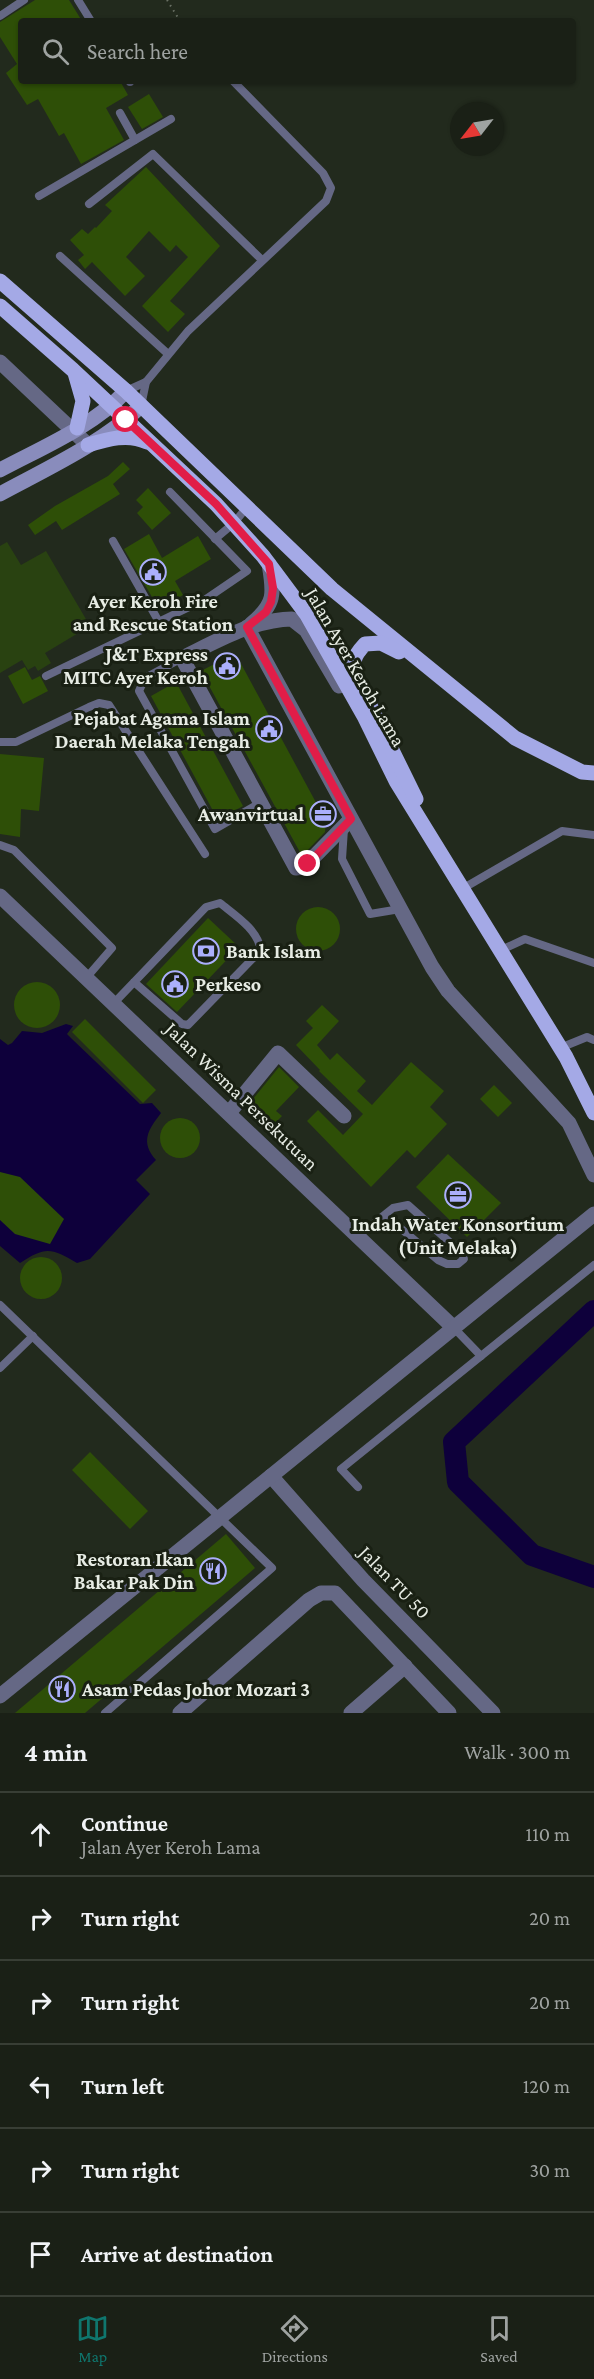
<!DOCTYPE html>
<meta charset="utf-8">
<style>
body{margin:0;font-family:"Crimson Pro",serif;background:#23281f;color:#f1f3f6}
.compass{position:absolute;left:450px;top:102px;width:54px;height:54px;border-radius:50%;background:#1a2016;box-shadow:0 2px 4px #0004;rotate:239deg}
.stop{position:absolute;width:18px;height:18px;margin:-14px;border:4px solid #e11d48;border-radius:50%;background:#fff}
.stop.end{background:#e11d48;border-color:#fff;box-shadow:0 2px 6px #0008}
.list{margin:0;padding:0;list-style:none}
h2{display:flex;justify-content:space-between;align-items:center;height:78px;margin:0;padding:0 24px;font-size:26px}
h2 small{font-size:20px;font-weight:400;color:#9fa3a1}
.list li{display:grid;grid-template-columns:39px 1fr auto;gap:18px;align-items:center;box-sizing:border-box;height:84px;padding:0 24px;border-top:2px solid #383e35}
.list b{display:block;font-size:22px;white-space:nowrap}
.list p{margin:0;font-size:20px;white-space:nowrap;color:#9fa3a1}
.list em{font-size:20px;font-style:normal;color:#9fa3a1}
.icon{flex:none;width:33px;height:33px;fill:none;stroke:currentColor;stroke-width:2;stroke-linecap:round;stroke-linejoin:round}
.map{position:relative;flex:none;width:594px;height:1713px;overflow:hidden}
.search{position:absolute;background:#1a2016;box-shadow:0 2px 4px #0004;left:18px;right:18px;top:18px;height:66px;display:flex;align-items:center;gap:15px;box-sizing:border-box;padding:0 21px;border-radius:6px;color:#9fa3a1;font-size:22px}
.sheet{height:582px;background:#1a2016}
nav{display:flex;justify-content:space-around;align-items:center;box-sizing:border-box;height:84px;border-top:2px solid #383e35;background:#1a2016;font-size:16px;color:#9fa3a1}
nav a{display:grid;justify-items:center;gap:3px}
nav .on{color:#0f766e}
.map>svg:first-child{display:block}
.green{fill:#294211}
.water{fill:#0e003b}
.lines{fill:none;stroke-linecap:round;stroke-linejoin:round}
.river{stroke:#0e003b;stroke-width:22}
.building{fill:#2e4f07}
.path{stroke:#6b7266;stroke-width:2;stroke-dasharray:1.5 4.5;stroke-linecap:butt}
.service{stroke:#656885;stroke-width:8}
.minor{stroke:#656885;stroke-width:15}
.tertiary{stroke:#656885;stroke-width:15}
.secondary{stroke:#898cbc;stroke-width:15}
.primary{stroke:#a4a9e6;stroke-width:15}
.route{stroke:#e11d48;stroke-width:8}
.labels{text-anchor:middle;stroke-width:6;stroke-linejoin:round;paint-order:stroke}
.poi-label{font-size:20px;font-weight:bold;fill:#e7ece4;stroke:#192013;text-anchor:end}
.street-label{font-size:20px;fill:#e7ece4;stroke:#192013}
</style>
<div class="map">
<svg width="594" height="1713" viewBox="0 0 594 1713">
<rect width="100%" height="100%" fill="#222a1d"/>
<!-- green -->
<path class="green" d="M7,542L21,565L46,551L90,626L45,653L51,663L38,671L35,666L28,670L22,660L0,673V546Z"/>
<!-- water -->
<path class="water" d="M66,1024L73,1026L67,1034L72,1039L140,1104L152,1103L161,1113C148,1130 140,1142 156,1160L136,1180L150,1194L90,1259L77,1263C51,1248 46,1246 20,1263L0,1246V1039L8,1045L12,1043L22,1031L42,1033Z"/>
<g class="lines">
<!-- river -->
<path class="river" d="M594,1311L454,1442L458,1482L532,1555L594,1577"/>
</g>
<!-- building -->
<g class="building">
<path d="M35,0H69L82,21H21V81H120L128,95L106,108L124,140L81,164L64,133L59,136L38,99L27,105L6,73L17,64L0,37V22Z"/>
<path d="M149,94L163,117L142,129L128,107Z"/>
<path d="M146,167L220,246L170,301L185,314L168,332L142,306L188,257L176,245L170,252L149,231L126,257L145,276L125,296L92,262L85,269L78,260L84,255L70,240L82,229L88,234L95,227L96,228L112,211L105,205Z"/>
<path d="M123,462L130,469L113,484L120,494L62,530L56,521L35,535L28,525L55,506L108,476Z"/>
<path d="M148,488L171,513L152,530L137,513L143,507L136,500Z"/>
<path d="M149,534L162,558L198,536L211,559L175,581L183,595L159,609L124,549Z"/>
<path d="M226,658L239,660L326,821L325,832L302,856L201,671Z"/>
<path d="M25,667L32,680L40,676L48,691L23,704L8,676Z"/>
<path d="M176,682L243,806L218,820L151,696Z"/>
<path d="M0,754L44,758L39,811L21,809L20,837L0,834Z"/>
<circle cx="318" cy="929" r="22"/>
<path d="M208,918L239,947L177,1012L146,984Z"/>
<circle cx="37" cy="1005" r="23"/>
<path d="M322,1005L339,1021L317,1045L330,1060L337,1053L366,1081L357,1091L372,1105L411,1062L444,1091L430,1107L447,1124L415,1158L407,1150L371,1187L307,1121L318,1110L343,1135L363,1114L319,1071L320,1070L296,1045L313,1028L306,1021Z"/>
<path d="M85,1019L156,1090L143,1103L72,1032Z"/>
<path d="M279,1067L299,1087L276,1111L282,1116L272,1126L249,1104Z"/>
<path d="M494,1085L512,1103L498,1117L480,1099Z"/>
<circle cx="180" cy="1138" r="20"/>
<path d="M448,1154L501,1203L467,1237L416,1187Z"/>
<path d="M0,1172L20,1177L64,1219L50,1244L15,1234L0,1220Z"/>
<circle cx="41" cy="1278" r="21"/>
<path d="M90,1452L148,1511L130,1529L72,1470Z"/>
<path d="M226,1534L255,1568L85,1713H15Z"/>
</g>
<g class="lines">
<!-- path -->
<path class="path" d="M167,0L180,21"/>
<!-- service -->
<g class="service">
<path d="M78,0L91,21"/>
<path d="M0,16L24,0"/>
<path d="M130,81V82"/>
<path d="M120,113L135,140"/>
<path d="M39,196L171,119"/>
<path d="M89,204L153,154L262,260"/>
<path d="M60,256L168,354"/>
<path d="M126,391L146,382L188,331L326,201L331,188L323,173L233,81"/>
<path d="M141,406L146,382"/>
<path d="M215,539L234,523L247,507"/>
<path d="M113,541L159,622"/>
<path d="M182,658L145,678L139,691L215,829L260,803"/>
<path d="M46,676L206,599L247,571L170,492"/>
<path d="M0,742H16L89,707L99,703L109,705L205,854"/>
<path d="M344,829L342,859L370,914L400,909"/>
<path d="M0,845L14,850L112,948L87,977"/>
<path d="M462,889L562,831L594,835"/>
<path d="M501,950L525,939L594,963"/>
<path d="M114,1003L206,907L220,903C236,916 257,929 261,950L188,1025L182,1024L134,982"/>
<path d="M560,1048L587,1037L594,1040"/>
<path d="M358,1236L393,1208L408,1205L462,1253L464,1259L458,1264H447L438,1260L385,1215"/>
<path d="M0,1305L272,1568L105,1713"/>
<path d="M454,1328L481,1356"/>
<path d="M0,1368L33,1336"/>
<path d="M358,1487L341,1469L594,1265"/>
</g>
<!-- minor -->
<g class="minor">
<path d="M0,362L88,445"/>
<path d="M251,624C276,604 274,593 269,564"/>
<path d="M247,627L432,967L448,991L569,1123L594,1175"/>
<path d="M339,686L306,630L292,619C252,620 217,641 182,658L296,868L304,867L351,819"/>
<path d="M229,1113L278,1053L344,1116"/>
<path d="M180,1713L309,1600L321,1593H335L449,1713"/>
<path d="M351,1713L405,1666"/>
</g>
<!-- tertiary -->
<g class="tertiary">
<path d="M0,896L454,1328"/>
<path d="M271,1476L363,1580L493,1713"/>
<path d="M0,1696L594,1214"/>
</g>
<!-- secondary -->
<g class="secondary">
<path d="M0,470C43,447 92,427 126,391"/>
<path d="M0,494C48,468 101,444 141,406"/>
</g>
<!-- primary -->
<g class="primary">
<path d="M0,281L126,391L332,589L515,738L582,772L594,773"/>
<path d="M0,306L73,370L216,504L263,556L307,615L364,716L396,781L566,1057L594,1113"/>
<path d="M75,373L83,401L77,428"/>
<path d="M88,445C108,439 128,433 147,442"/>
<path d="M399,652L381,643L365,644C352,658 352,662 357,679L416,799"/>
</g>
</g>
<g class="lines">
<!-- route -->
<path class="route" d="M126,420L216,504L269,564L273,588L271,602L266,612L247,627L351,819L308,864"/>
</g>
<!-- icons -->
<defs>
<g id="civic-ring" transform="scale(1.35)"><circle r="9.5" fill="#192013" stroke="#abaffb" stroke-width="1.5"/><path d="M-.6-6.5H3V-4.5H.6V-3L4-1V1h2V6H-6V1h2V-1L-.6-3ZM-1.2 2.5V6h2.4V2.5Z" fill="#abaffb"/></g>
<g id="office-ring" transform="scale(1.35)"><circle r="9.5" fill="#192013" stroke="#abaffb" stroke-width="1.5"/><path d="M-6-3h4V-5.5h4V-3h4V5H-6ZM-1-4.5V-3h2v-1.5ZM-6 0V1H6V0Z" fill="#abaffb"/></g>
<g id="bank-ring" transform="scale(1.35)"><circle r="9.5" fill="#192013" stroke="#abaffb" stroke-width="1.5"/><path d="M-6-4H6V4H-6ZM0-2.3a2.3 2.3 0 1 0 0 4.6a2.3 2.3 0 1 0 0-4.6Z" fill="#abaffb"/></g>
<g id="restaurant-ring" transform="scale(1.35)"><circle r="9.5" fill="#192013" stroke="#abaffb" stroke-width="1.5"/><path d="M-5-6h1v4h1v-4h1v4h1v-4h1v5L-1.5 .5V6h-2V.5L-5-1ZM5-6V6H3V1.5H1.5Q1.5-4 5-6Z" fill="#abaffb"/></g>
</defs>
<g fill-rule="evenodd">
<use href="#civic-ring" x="153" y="572"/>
<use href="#civic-ring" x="227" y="666"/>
<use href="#civic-ring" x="269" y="729"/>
<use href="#office-ring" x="323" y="814"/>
<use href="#bank-ring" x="206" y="951"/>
<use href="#civic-ring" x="175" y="984"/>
<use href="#office-ring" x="458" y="1195"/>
<use href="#restaurant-ring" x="213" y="1571"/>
<use href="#restaurant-ring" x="62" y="1689"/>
</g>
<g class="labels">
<!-- poi labels -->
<g class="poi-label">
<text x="153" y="608" text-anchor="middle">Ayer Keroh Fire<tspan x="153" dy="23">and Rescue Station</tspan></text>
<text x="208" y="661">J&amp;T Express<tspan x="208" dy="23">MITC Ayer Keroh</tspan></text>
<text x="250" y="725">Pejabat Agama Islam<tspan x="250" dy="23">Daerah Melaka Tengah</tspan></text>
<text x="304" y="821">Awanvirtual</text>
<text x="226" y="958" text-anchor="start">Bank Islam</text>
<text x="195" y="991" text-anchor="start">Perkeso</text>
<text x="458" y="1231" text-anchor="middle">Indah Water Konsortium<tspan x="458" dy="23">(Unit Melaka)</tspan></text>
<text x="194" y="1566">Restoran Ikan<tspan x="194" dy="23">Bakar Pak Din</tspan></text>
<text x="82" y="1696" text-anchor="start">Asam Pedas Johor Mozari 3</text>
</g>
<!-- street labels -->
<g class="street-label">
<text transform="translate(356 667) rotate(60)" y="7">Jalan Ayer Keroh Lama</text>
<text transform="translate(242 1096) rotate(44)" y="7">Jalan Wisma Persekutuan</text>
<text transform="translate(395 1582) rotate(46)" y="7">Jalan TU 50</text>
</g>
</g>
</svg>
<svg class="compass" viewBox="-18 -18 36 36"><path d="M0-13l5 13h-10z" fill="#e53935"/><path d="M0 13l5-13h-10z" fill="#9fa3a1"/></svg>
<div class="stop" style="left:126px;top:420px"></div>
<div class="stop end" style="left:308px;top:864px"></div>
<div class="search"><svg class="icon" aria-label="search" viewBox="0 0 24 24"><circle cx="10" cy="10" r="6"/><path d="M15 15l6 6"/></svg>Search here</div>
</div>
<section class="sheet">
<h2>4 min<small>Walk · 300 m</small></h2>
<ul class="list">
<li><svg class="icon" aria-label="ahead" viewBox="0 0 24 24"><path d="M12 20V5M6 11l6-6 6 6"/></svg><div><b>Continue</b><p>Jalan Ayer Keroh Lama</p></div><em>110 m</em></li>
<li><svg class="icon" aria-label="right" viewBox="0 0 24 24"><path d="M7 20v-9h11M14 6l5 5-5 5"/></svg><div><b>Turn right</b></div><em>20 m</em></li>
<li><svg class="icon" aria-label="right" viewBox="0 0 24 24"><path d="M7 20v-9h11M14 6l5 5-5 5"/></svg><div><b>Turn right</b></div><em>20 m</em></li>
<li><svg class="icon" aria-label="left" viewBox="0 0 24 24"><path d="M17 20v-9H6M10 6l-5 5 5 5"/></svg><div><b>Turn left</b></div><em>120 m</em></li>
<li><svg class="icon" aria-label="right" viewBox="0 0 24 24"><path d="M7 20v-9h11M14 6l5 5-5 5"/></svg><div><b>Turn right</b></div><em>30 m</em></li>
<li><svg class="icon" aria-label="arrive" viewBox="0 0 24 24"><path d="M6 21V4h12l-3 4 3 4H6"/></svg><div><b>Arrive at destination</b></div></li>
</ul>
</section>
<nav>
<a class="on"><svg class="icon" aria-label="map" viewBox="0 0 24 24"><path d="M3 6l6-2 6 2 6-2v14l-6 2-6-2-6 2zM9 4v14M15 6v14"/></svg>Map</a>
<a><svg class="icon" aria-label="directions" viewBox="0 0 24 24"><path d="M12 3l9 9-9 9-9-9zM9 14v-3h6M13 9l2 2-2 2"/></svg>Directions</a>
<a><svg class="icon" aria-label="saved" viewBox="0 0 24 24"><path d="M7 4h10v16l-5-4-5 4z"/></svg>Saved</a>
</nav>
